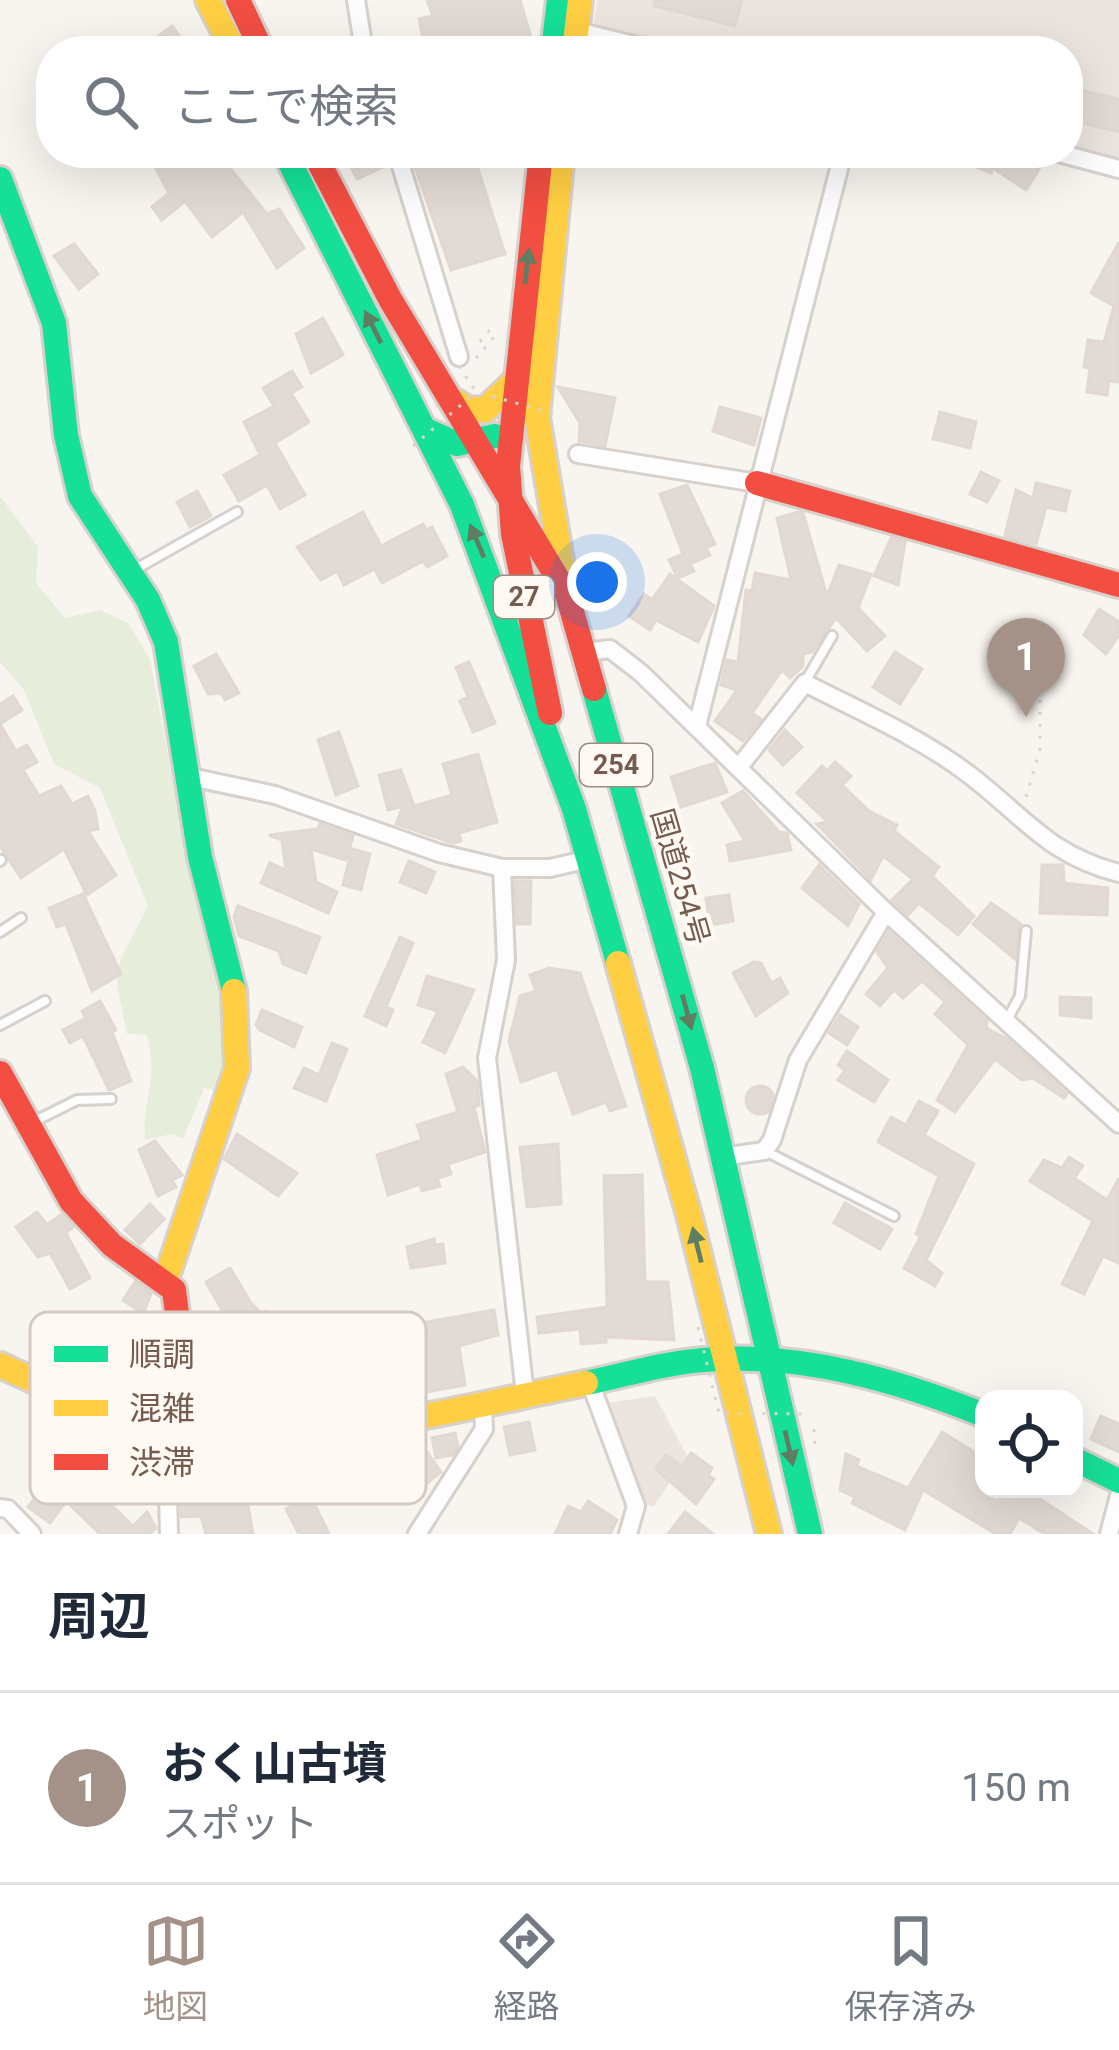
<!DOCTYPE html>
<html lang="ja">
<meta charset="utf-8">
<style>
body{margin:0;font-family:Roboto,"Noto Sans JP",sans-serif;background:#f6f6f7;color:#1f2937}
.controls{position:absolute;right:36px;bottom:36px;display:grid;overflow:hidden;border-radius:24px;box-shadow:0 12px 48px #0002}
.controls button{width:108px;height:108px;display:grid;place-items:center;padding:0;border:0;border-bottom:3px solid #e0e1e3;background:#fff;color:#1f2937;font:60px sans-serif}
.you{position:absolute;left:597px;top:582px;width:42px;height:42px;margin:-30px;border:9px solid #fff;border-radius:50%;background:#1a73e8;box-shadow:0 0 0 18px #1a73e833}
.badge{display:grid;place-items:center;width:78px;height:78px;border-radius:50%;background:#a49187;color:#fff;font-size:39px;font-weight:700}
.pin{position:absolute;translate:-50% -99px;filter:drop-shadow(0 3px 6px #0008)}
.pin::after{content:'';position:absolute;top:63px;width:42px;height:36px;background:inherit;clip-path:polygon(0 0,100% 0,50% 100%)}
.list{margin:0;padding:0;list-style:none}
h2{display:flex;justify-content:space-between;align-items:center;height:156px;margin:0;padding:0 48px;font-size:51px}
h2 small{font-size:39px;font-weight:400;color:#747a83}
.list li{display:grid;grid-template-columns:78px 1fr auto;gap:36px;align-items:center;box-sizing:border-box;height:192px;padding:0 48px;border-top:3px solid #e0e1e3}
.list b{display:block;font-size:45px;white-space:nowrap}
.list p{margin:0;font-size:39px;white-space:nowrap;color:#747a83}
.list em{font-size:39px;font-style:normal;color:#747a83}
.icon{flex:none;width:66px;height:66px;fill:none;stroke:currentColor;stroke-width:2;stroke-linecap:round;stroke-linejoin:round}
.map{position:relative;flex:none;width:1119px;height:1534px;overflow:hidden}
.search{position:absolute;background:#fff;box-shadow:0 12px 48px #0002;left:36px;right:36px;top:36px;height:132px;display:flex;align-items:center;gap:30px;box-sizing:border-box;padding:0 42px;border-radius:48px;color:#747a83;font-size:45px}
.sheet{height:348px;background:#fff}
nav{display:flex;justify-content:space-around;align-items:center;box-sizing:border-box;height:168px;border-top:3px solid #e0e1e3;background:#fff;font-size:33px;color:#747a83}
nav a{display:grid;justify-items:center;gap:6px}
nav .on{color:#a49187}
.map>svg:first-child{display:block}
.industrial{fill:#ebe4df}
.green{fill:#e6eedb}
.building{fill:#e2dad4;stroke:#e1d8d1;stroke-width:3}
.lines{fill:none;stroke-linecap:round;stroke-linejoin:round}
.lane-casing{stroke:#d7d1cd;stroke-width:14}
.street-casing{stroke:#d7d1cd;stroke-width:22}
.fast-casing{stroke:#d8d1cb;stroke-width:30}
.slow-casing{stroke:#d8d1cb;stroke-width:30}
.jam-casing{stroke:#d8d1cb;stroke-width:30}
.path{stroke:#dad3d0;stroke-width:3;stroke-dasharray:3 9;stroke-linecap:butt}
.lane{stroke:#fefdfd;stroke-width:8}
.street{stroke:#fefdfd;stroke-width:16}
.fast{stroke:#16e098;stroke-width:24}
.slow{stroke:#ffcf43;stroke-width:24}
.jam{stroke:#f24e42;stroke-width:24}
.path-bridge{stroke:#dad3d0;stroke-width:3;stroke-dasharray:3 9;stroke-linecap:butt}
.oneway{fill:#5e7d61}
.labels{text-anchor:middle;stroke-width:9;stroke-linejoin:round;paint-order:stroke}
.shield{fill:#fef9f2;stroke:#9f8b80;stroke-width:3}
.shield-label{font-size:27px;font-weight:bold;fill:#765c4f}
.street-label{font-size:30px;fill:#765c4f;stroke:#fef9f2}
.key{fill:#fef9f2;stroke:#d5cac1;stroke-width:3}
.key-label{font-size:33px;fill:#765c4f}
</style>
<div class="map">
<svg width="1119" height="1534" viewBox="0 0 1119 1534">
<rect width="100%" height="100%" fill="#f8f4ef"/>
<!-- industrial -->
<g class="industrial">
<path d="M597,0H1119V158L1068,145V51H700L594,24Z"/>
<path d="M655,1396L687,1456L654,1506L646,1505L606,1403Z"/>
</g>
<!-- green -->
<path class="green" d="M0,496L38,547L36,583L65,618L100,610L128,623L150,659L193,890L227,992L223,1080L216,1091L204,1088L183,1139L172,1134L145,1140C142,1094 159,1084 147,1035L127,1034L117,985L120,960L148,906L100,788L54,764L24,690L0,662Z"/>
<!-- building -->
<g class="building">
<path d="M427,0H520L535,51H392L423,38L419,19L433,16Z"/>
<path d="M655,0H742L735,26L654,6Z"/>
<path d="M172,26L190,51H138Z"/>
<path d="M1068,87L1119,99V132L1068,119Z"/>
<path d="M170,153H218L267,214L279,209L304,248L277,268L243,212L212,237L185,201L162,220L152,207L169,193L154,165Z"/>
<path d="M344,153H376L383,167L357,179Z"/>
<path d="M421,153H473L505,254L451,270L415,167Z"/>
<path d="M941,153H1020L1041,166L1026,190L993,168L991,173Z"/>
<path d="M1119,242V382L1109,381L1107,395L1087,392L1090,368L1084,367L1088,340L1104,342L1114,306L1091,293Z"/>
<path d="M74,244L98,274L79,289L54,256Z"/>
<path d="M323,318L343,355L311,373L296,334Z"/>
<path d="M292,371L302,387L291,393L309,422L275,443L305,495L280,509L267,485L239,501L224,475L260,455L244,422L274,406L263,388Z"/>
<path d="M558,387L615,398L605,446L579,441L580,423Z"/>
<path d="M720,407L761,418L754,445L713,431Z"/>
<path d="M940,412L976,422L970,448L933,439Z"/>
<path d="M981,472L999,481L987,502L970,494Z"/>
<path d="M1036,483L1070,491L1065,511L1046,507L1036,544L1005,536L1016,490L1033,498Z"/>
<path d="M687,485L715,544L706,548L710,555L690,564L694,571L678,578L669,560L683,554L660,494Z"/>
<path d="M197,491L211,516L190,527L177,502Z"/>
<path d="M363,512L381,546L423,524L426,530L432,527L447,556L427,567L423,561L382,583L375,569L344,585L337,571L321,580L297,547Z"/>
<path d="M798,512L803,513L827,596L839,565L871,574L858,608L885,636L867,651L836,618L812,652L803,654V666L790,678L782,670L752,713L761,719L743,741L715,721L737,690L721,685L727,660L738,662L746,590L752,591L755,573L791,580L777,518Z"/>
<path d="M891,538L905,542L898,585L874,576Z"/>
<path d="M670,574L714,606L698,642L656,620L650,630L629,616L644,594L652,600Z"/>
<path d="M1099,609L1119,622V635L1106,654L1084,635Z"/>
<path d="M895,652L922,669L900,704L873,687Z"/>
<path d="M216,654L239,693L225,700L221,693L208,694L194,666Z"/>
<path d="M469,662L495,723L473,732L460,701L468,697L456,667Z"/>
<path d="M13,696L22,710L0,724L16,751L27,745L37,762L23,770L39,796L61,786L72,804L88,796L95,811L98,829L88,831L116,875L87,895L64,849L21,878L0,846V704Z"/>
<path d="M785,730L802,747L783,765L769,750Z"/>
<path d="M339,732L358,786L336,795L318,740Z"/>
<path d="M478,754L497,822L459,833L461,841L453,843L396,824L403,806L388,810L379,775L401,770L414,806L452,795L443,764Z"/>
<path d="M835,762L851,776L842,785L869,811L897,825L894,831L939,867L932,876L974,916L958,935L919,903L908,915L892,900L913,879L883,856L871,880L817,824L828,822L797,793L822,766L827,771Z"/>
<path d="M715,763L727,792L681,807L671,777Z"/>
<path d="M743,791L779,832L787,833L791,850L730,861L727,845L745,841L722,803Z"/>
<path d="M320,824L353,836L346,860L311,849L316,882L337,892L328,913L261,883L270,863L286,870L282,840L269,835L318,829Z"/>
<path d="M352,849L370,854L361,890L343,885Z"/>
<path d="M409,861L435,872L426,893L400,882Z"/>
<path d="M819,865L859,904L848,926L802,888Z"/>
<path d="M1042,865H1063L1064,883L1108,888L1107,915L1040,913Z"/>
<path d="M515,881H531L530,924H517Z"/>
<path d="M83,894L121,974L92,991L66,924L57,927L49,908Z"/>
<path d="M729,895L733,921L710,925L706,898Z"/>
<path d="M991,903L1021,924L1015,959L973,924Z"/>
<path d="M238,906L320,937L306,973L283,964L279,951L239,936L234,917Z"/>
<path d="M889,932L987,1021L986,1028L1007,1039L1067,1094L1064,1098L1033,1078L1022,1080L995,1059L955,1112L937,1100L968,1045L935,1014L945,1002L922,981L903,998L894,990L880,1006L866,994L888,968L877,952Z"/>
<path d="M400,937L413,943L386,1007L393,1010L386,1026L365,1016Z"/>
<path d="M754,962L761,963L771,983L780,978L788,993L756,1016L733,973Z"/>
<path d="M549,968L580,973L626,1106L610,1111L606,1102L573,1114L557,1069L521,1082L509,1041L520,996L536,991L530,975Z"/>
<path d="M427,976L474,990L445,1053L423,1042L438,1011L418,1005Z"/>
<path d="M1060,997L1091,998V1018L1060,1015Z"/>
<path d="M100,1001L116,1030L112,1032L131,1081L109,1090L83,1036L70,1043L63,1030L86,1018L82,1011Z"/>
<path d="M262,1010L302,1027L294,1047L260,1030L256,1025Z"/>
<path d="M840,1015L858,1027L847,1045L829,1033Z"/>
<path d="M332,1043L347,1049L326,1101L294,1088L304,1068L319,1075Z"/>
<path d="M847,1051L888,1080L874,1102L838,1080L845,1070L838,1065Z"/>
<path d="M463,1067L477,1081L479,1105L474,1107L485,1152L448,1164L451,1174L437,1178L440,1186L422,1191L420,1184L388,1195L377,1155L422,1140L417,1125L458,1112L446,1074Z"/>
<circle cx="760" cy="1100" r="14"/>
<path d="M919,1101L938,1111L924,1135L974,1164L926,1260L942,1273L935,1286L904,1268L921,1236L916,1234L939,1176L878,1142L891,1117L906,1125Z"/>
<path d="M237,1134L297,1173L278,1196L224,1159Z"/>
<path d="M155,1141L182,1175L172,1180L176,1187L158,1196L139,1150Z"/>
<path d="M558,1144L561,1204L527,1207L520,1147Z"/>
<path d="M1069,1157L1083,1166L1074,1178L1107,1200L1119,1178V1263L1103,1256L1084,1294L1062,1284L1093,1221L1030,1181L1044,1160L1062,1168Z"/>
<path d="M642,1175L645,1282H668L674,1340L606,1337V1342L581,1344L580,1329L539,1333L537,1317L607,1307L604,1176Z"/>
<path d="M845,1203L892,1229L880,1249L834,1223Z"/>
<path d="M150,1204L164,1219L140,1244L125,1230Z"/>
<path d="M37,1212L47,1225L61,1215L73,1227L66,1233L90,1278L70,1289L50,1253L38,1257L16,1227Z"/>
<path d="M434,1239L435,1245L443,1244L445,1263L411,1268L407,1247Z"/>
<path d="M230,1268L251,1303L262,1314L266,1311L293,1342L275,1358L236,1314L227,1319L206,1282Z"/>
<path d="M135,1282L151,1294L143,1314L123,1300Z"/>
<path d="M494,1310L498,1335L459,1346L465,1385L382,1400L374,1353L354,1357L349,1336Z"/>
<path d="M1101,1416L1119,1424V1452L1091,1439Z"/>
<path d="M529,1422L535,1450L510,1455L504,1427Z"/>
<path d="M942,1432L984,1458V1489H1037L1034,1495L1093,1534H1045L1019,1518L1010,1534H996L923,1490L905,1530L852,1503L855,1497L840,1490L846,1454L859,1460L856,1466L908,1488Z"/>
<path d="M455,1433L458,1447L453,1455L436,1458L432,1438Z"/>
<path d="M427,1452L441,1472L402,1503L384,1473L399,1463L403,1469Z"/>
<path d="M691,1453L712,1468L708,1475L714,1479L696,1504L656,1469L666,1455L682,1466Z"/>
<path d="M188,1459H285L289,1475L271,1479L276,1498L248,1504L253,1534H206L201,1516L181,1517V1498H189Z"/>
<path d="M70,1464L97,1484L94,1488L133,1526L147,1512L156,1528L150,1534H100L66,1501L50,1523L28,1507L56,1472L60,1475Z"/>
<path d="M311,1497L329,1534H299L286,1509Z"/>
<path d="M588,1501L617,1520L610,1534H555L568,1506L581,1512Z"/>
<path d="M685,1512L713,1534H668Z"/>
</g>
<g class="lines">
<!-- lane casing -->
<g class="lane-casing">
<g id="lane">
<path d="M134,570L237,512"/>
<path d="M805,682L832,636"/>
<path d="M0,861L1,860"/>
<path d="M0,932L21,918"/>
<path d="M1008,1018L1020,996L1026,931"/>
<path d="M0,1025L45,1001"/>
<path d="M35,1121L77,1100L111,1099"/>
<path d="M765,1151L894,1216"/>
</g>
</g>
<!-- street casing -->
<g class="street-casing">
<g id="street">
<path d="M356,0L364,51"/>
<path d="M577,31L658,51"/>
<path d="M397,153L459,357"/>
<path d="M1059,153L1119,169"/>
<path d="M578,454L757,483"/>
<path d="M585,652L610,649L641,673L886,912L1119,1124"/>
<path d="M697,726L843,153"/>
<path d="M739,767L805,683C859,711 918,736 967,773C1022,814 1047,855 1119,873"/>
<path d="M186,776L275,795L439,853L502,868"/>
<path d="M722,1157L764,1151L772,1140L798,1060L886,912"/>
<path d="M590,1382L636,1506L628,1534"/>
<path d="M525,1394L487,1058L506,960L502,868H550L589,859"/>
<path d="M0,1508L8,1509L32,1534"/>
<path d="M169,1534L168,1494L181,1431"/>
<path d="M417,1534L484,1429L483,1404"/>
<path d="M1109,1534L1119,1496"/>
</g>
</g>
<!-- fast casing -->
<g class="fast-casing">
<g id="fast">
<path d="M553,51L559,0"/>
<path d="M285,153L462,505L574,809L618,963"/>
<path d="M0,179L54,323L66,435L80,496L148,600L166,642L200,857L234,991"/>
<path d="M428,431L457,444L495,436"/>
<path d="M594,689L702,1068L810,1534"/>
<path d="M586,1383C625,1375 664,1363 704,1360C799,1352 897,1380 984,1415"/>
<path d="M1074,1459L1119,1481"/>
</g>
</g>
<!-- slow casing -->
<g class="slow-casing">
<g id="slow">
<path d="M208,0L234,51"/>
<path d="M574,51L580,0"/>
<path d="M562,153L537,417L565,584"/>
<path d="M449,398L468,409L485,410L513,383"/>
<path d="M618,963L689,1215L769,1534"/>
<path d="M166,1279L237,1068L234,991"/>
<path d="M0,1365C50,1388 101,1413 156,1424C299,1453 445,1411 586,1383"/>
</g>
</g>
<!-- jam casing -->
<g class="jam-casing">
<g id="jam">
<path d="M238,0L262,51"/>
<path d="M314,153L390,299L567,594L594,689"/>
<path d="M541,153L508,466L513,534L550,713"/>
<path d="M757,483L1119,585"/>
<path d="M0,1073L71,1201L112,1245L174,1290L183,1360L181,1431"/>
</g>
</g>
<!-- path -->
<g class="path">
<path d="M476,358L495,336L489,331L477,345"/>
<path d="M1026,797L1040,749V700"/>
<path d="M814,1429L815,1449"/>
</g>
<!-- lane -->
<use href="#lane" class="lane"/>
<!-- street -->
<use href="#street" class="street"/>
<!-- fast -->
<use href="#fast" class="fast"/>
<!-- slow -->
<use href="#slow" class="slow"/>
<!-- jam -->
<use href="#jam" class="jam"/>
<!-- path-bridge -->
<g class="path-bridge">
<path d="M459,366L476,392L556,414"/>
<path d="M413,446L475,393"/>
<path d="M698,1327L719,1413L806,1414"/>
</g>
</g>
<!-- one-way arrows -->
<defs><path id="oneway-solid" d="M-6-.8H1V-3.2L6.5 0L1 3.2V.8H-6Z" transform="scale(3)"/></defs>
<g class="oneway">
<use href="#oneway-solid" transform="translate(527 266) rotate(-83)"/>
<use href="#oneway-solid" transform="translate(373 327) rotate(-117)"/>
<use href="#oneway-solid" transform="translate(477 541) rotate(-113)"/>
<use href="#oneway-solid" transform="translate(687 1012) rotate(75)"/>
<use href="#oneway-solid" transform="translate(697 1245) rotate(-104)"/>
<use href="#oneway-solid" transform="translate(789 1448) rotate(77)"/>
</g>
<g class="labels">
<!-- shield labels -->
<g class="shield">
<rect x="494" y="576" width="60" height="42" rx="9"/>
<rect x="580" y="744" width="72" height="42" rx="9"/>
</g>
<g class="shield-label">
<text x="524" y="606">27</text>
<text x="616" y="774">254</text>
</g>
<!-- street labels -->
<g class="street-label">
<text transform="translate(680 877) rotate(74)" y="10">国道254号</text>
</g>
</g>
<!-- legend -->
<rect x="30" y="1312" width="396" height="192" rx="18" class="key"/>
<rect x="54" y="1346" width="54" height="16" fill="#16e098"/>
<rect x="54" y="1400" width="54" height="16" fill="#ffcf43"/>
<rect x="54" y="1454" width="54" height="16" fill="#f24e42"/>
<g class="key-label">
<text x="129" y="1366">順調</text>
<text x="129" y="1420">混雑</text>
<text x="129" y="1474">渋滞</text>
</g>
</svg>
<div class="controls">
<button><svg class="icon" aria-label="locate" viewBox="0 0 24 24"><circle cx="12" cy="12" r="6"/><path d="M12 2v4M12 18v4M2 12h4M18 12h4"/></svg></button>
</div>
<div class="you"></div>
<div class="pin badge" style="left:1026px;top:717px">1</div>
<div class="search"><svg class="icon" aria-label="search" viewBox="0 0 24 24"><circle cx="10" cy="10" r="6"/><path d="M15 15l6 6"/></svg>ここで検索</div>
</div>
<section class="sheet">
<h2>周辺<small></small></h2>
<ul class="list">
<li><span class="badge">1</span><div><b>おく山古墳</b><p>スポット</p></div><em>150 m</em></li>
</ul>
</section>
<nav>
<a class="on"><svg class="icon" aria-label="map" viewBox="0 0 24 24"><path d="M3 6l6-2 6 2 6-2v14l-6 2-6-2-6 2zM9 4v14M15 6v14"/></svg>地図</a>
<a><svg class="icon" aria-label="directions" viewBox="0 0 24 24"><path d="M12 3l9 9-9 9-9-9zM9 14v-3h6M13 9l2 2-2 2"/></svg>経路</a>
<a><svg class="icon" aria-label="saved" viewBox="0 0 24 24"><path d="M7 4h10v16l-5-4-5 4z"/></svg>保存済み</a>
</nav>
